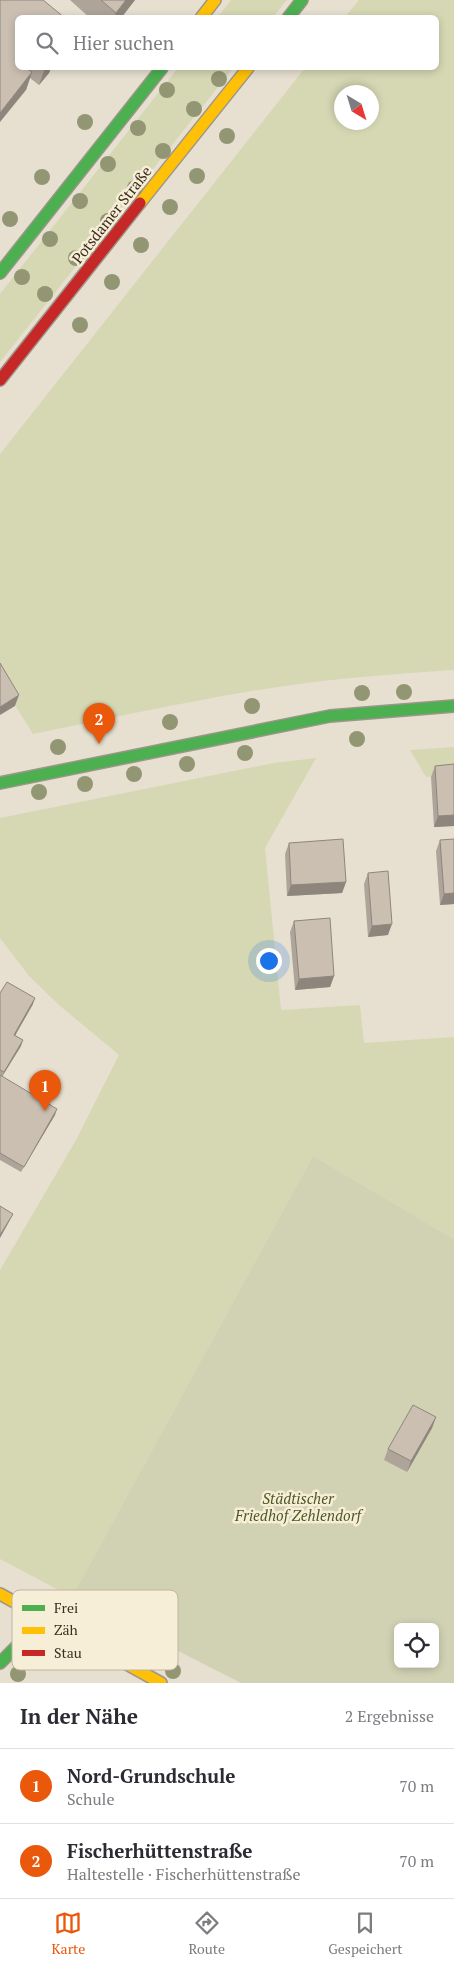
<!DOCTYPE html>
<html lang="de">
<meta charset="utf-8">
<style>
body{margin:0;font-family:"PT Serif",serif;background:#f7f7f7;color:#2b2b33}
.controls{position:absolute;right:15px;bottom:15px;display:grid;overflow:hidden;border-radius:8px;box-shadow:0 2px 8px #0003}
.controls button{width:45px;height:45px;display:grid;place-items:center;padding:0;border:0;border-bottom:1px solid #e1e1e2;background:#fff;color:#2b2b33;font:25px sans-serif}
.compass{position:absolute;left:334px;top:85px;width:45px;height:45px;border-radius:50%;background:#fff;box-shadow:0 2px 8px #0003;rotate:142deg}
.you{position:absolute;left:268px;top:960px;width:18px;height:18px;margin:-12px;border:4px solid #fff;border-radius:50%;background:#1a73e8;box-shadow:0 0 0 8px #1a73e833}
.badge{display:grid;place-items:center;width:32px;height:32px;border-radius:50%;background:#ea580c;color:#fff;font-size:16px;font-weight:700}
.pin{position:absolute;translate:-50% -41px;filter:drop-shadow(0 1px 2px #0008)}
.pin::after{content:'';position:absolute;top:26px;width:18px;height:15px;background:inherit;clip-path:polygon(0 0,100% 0,50% 100%)}
.list{margin:0;padding:0;list-style:none}
h2{display:flex;justify-content:space-between;align-items:center;height:65px;margin:0;padding:0 20px;font-size:21px}
h2 small{font-size:16px;font-weight:400;color:#7c7c81}
.list li{display:grid;grid-template-columns:32px 1fr auto;gap:15px;align-items:center;box-sizing:border-box;height:75px;padding:0 20px;border-top:1px solid #e1e1e2}
.list b{display:block;font-size:19px;white-space:nowrap}
.list p{margin:0;font-size:16px;white-space:nowrap;color:#7c7c81}
.list em{font-size:16px;font-style:normal;color:#7c7c81}
.icon{flex:none;width:28px;height:28px;fill:none;stroke:currentColor;stroke-width:2;stroke-linecap:round;stroke-linejoin:round}
.map{position:relative;flex:none;width:454px;height:1683px;overflow:hidden}
.search{position:absolute;background:#fff;box-shadow:0 2px 8px #0003;left:15px;right:15px;top:15px;height:55px;display:flex;align-items:center;gap:12px;box-sizing:border-box;padding:0 18px;border-radius:8px;color:#7c7c81;font-size:19px}
.sheet{height:215px;background:#fff}
nav{display:flex;justify-content:space-around;align-items:center;box-sizing:border-box;height:70px;border-top:1px solid #e1e1e2;background:#fff;font-size:14px;color:#7c7c81}
nav a{display:grid;justify-items:center;gap:2px}
nav .on{color:#ea580c}
.map>svg:first-child{display:block}
.green{fill:#d6d7b3;fill-rule:evenodd}
.cemetery{fill:#d1d1b3;fill-rule:evenodd}
.lines{fill:none;stroke-linecap:round;stroke-linejoin:round}
.fast-casing{stroke:#9c958a;stroke-width:14}
.slow-casing{stroke:#9c958a;stroke-width:14}
.jam-casing{stroke:#9c958a;stroke-width:14}
.fast{stroke:#4caf50;stroke-width:11}
.slow{stroke:#ffc107;stroke-width:11}
.jam{stroke:#c62828;stroke-width:11}
.tree{fill:#929673}
.wall{fill:#afa499}
.shaded-wall{fill:#8e867d}
.building{fill:#cbbfb2;stroke:#8e867d}
.labels{text-anchor:middle;stroke-width:5;stroke-linejoin:round;paint-order:stroke}
.street-label{font-size:15px;fill:#3d2e20;stroke:#f7eed8}
.park-label{font-size:15px;font-style:italic;fill:#4d5a26;stroke:#f7eed8}
.key{fill:#f7eed8;stroke:#bfb4a1;stroke-width:1}
.key-label{font-size:14px;fill:#3d2e20}
</style>
<div class="map">
<svg width="454" height="1683" viewBox="0 0 454 1683">
<rect width="100%" height="100%" fill="#e7e0d1"/>
<!-- green -->
<g class="green">
<path d="M231,0H287L273,17L217,18Z"/>
<path d="M359,0H454V670C404,673 355,677 306,683C214,695 124,716 33,734L0,681V454L305,68H436V18L345,17ZM342,92H372V122H342Z"/>
<path d="M178,68H233L0,362V294Z"/>
<path d="M454,747V775L426,777L410,750Z"/>
<path d="M316,758L265,848L281,1010L360,1005L364,1043L454,1037V1239L313,1156L72,1597L0,1559V1270L76,1140L119,1055L59,1005L29,976L0,938V818L274,763Z"/>
</g>
<!-- cemetery -->
<path class="cemetery" d="M313,1156L454,1239V1683H241L72,1597ZM398,1627H435V1664H398Z"/>
<g class="lines">
<!-- fast casing -->
<g class="fast-casing">
<g id="fast">
<path d="M288,18L302,0"/>
<path d="M0,273L162,68"/>
<path d="M0,783L330,716L454,706"/>
<path d="M0,1663L45,1618"/>
</g>
</g>
<!-- slow casing -->
<g class="slow-casing">
<g id="slow">
<path d="M201,18L215,0"/>
<path d="M140,203L248,68"/>
<path d="M0,1594L161,1683"/>
</g>
</g>
<!-- jam casing -->
<g class="jam-casing">
<path id="jam" d="M0,380L140,203"/>
</g>
<!-- fast -->
<use href="#fast" class="fast"/>
<!-- slow -->
<use href="#slow" class="slow"/>
<!-- jam -->
<use href="#jam" class="jam"/>
</g>
<!-- trees -->
<g class="tree">
<circle cx="219" cy="79" r="8"/>
<circle cx="167" cy="90" r="8"/>
<circle cx="194" cy="109" r="8"/>
<circle cx="85" cy="122" r="8"/>
<circle cx="138" cy="128" r="8"/>
<circle cx="227" cy="136" r="8"/>
<circle cx="163" cy="151" r="8"/>
<circle cx="108" cy="164" r="8"/>
<circle cx="197" cy="176" r="8"/>
<circle cx="42" cy="177" r="8"/>
<circle cx="135" cy="188" r="8"/>
<circle cx="80" cy="201" r="8"/>
<circle cx="170" cy="207" r="8"/>
<circle cx="10" cy="219" r="8"/>
<circle cx="108" cy="221" r="8"/>
<circle cx="50" cy="239" r="8"/>
<circle cx="141" cy="245" r="8"/>
<circle cx="76" cy="258" r="8"/>
<circle cx="22" cy="277" r="8"/>
<circle cx="112" cy="282" r="8"/>
<circle cx="45" cy="294" r="8"/>
<circle cx="80" cy="325" r="8"/>
<circle cx="404" cy="692" r="8"/>
<circle cx="362" cy="693" r="8"/>
<circle cx="252" cy="706" r="8"/>
<circle cx="170" cy="722" r="8"/>
<circle cx="357" cy="739" r="8"/>
<circle cx="58" cy="747" r="8"/>
<circle cx="245" cy="753" r="8"/>
<circle cx="187" cy="764" r="8"/>
<circle cx="134" cy="774" r="8"/>
<circle cx="85" cy="784" r="8"/>
<circle cx="39" cy="792" r="8"/>
<circle cx="173" cy="1671" r="8"/>
<circle cx="18" cy="1674" r="8"/>
</g>
<!-- wall -->
<g class="wall">
<path d="M70,0H135L121,18H90Z"/>
<path d="M18,68H51L49,73L39,85L30,78L26,90Z"/>
<path d="M454,764V826L434,827L431,777L435,766Z"/>
<path d="M440,840L454,904L440,905L436,851Z"/>
<path d="M289,843L346,882L342,893L287,896L285,854Z"/>
<path d="M368,873L388,935L368,937L364,884Z"/>
<path d="M294,921L334,976L330,987L295,990L290,932Z"/>
<path d="M0,993L33,1004L15,1035L21,1046L2,1077L55,1115L21,1172L0,1160Z"/>
<path d="M436,1417L432,1428L407,1472L384,1460L388,1449Z"/>
</g>
<!-- shaded-wall -->
<g class="shaded-wall">
<path d="M126,0H135L121,18H114L116,13Z"/>
<path d="M45,68H51L49,73L39,85Z"/>
<path d="M32,72L26,90L0,122V113Z"/>
<path d="M19,695L15,706L0,715V707Z"/>
<path d="M454,815V826L434,827L438,816Z"/>
<path d="M346,882L342,893L287,896L291,885Z"/>
<path d="M454,893V904L440,905L444,894Z"/>
<path d="M392,924L388,935L368,937L372,926Z"/>
<path d="M334,976L330,987L295,990L299,979Z"/>
<path d="M35,998L33,1004L12,1041L14,1035Z"/>
<path d="M23,1040L21,1046L1,1078L4,1072Z"/>
<path d="M57,1109L55,1115L21,1172L24,1167Z"/>
<path d="M13,1214L10,1220L0,1238V1235Z"/>
<path d="M436,1417L432,1428L407,1472L411,1461Z"/>
</g>
<!-- building -->
<g class="building">
<path d="M0,0H43L65,18H18V68H26L32,72L0,113Z"/>
<path d="M101,0H126L116,13Z"/>
<path d="M0,663L19,695L0,707Z"/>
<path d="M454,764V815L438,816L435,766Z"/>
<path d="M343,839L346,882L291,885L289,843Z"/>
<path d="M454,839V893L444,894L440,840Z"/>
<path d="M388,871L392,924L372,926L368,873Z"/>
<path d="M330,918L334,976L299,979L294,921Z"/>
<path d="M7,982L35,998L14,1035L23,1040L4,1072L0,1070V993Z"/>
<path d="M0,1075L57,1109L24,1167L0,1153Z"/>
<path d="M0,1206L13,1214L0,1235Z"/>
<path d="M413,1405L436,1417L411,1461L388,1449Z"/>
</g>
<g class="labels">
<!-- street labels -->
<g class="street-label">
<text transform="translate(112 215) rotate(-52)" y="5">Potsdamer Straße</text>
</g>
<!-- park labels -->
<g class="park-label">
<text x="298" y="1504">Städtischer<tspan x="298" dy="17">Friedhof Zehlendorf</tspan></text>
</g>
</g>
<!-- legend -->
<rect x="12" y="1590" width="166" height="80" rx="8" class="key"/>
<rect x="22" y="1605" width="23" height="6" fill="#4caf50"/>
<rect x="22" y="1627" width="23" height="7" fill="#ffc107"/>
<rect x="22" y="1650" width="23" height="6" fill="#c62828"/>
<g class="key-label">
<text x="54" y="1613">Frei</text>
<text x="54" y="1635">Zäh</text>
<text x="54" y="1658">Stau</text>
</g>
</svg>
<div class="controls">
<button><svg class="icon" aria-label="locate" viewBox="0 0 24 24"><circle cx="12" cy="12" r="6"/><path d="M12 2v4M12 18v4M2 12h4M18 12h4"/></svg></button>
</div>
<svg class="compass" viewBox="-18 -18 36 36"><path d="M0-13l5 13h-10z" fill="#e53935"/><path d="M0 13l5-13h-10z" fill="#7c7c81"/></svg>
<div class="you"></div>
<div class="pin badge" style="left:45px;top:1111px">1</div>
<div class="pin badge" style="left:99px;top:744px">2</div>
<div class="search"><svg class="icon" aria-label="search" viewBox="0 0 24 24"><circle cx="10" cy="10" r="6"/><path d="M15 15l6 6"/></svg>Hier suchen</div>
</div>
<section class="sheet">
<h2>In der Nähe<small>2 Ergebnisse</small></h2>
<ul class="list">
<li><span class="badge">1</span><div><b>Nord-Grundschule</b><p>Schule</p></div><em>70 m</em></li>
<li><span class="badge">2</span><div><b>Fischerhüttenstraße</b><p>Haltestelle · Fischerhüttenstraße</p></div><em>70 m</em></li>
</ul>
</section>
<nav>
<a class="on"><svg class="icon" aria-label="map" viewBox="0 0 24 24"><path d="M3 6l6-2 6 2 6-2v14l-6 2-6-2-6 2zM9 4v14M15 6v14"/></svg>Karte</a>
<a><svg class="icon" aria-label="directions" viewBox="0 0 24 24"><path d="M12 3l9 9-9 9-9-9zM9 14v-3h6M13 9l2 2-2 2"/></svg>Route</a>
<a><svg class="icon" aria-label="saved" viewBox="0 0 24 24"><path d="M7 4h10v16l-5-4-5 4z"/></svg>Gespeichert</a>
</nav>
